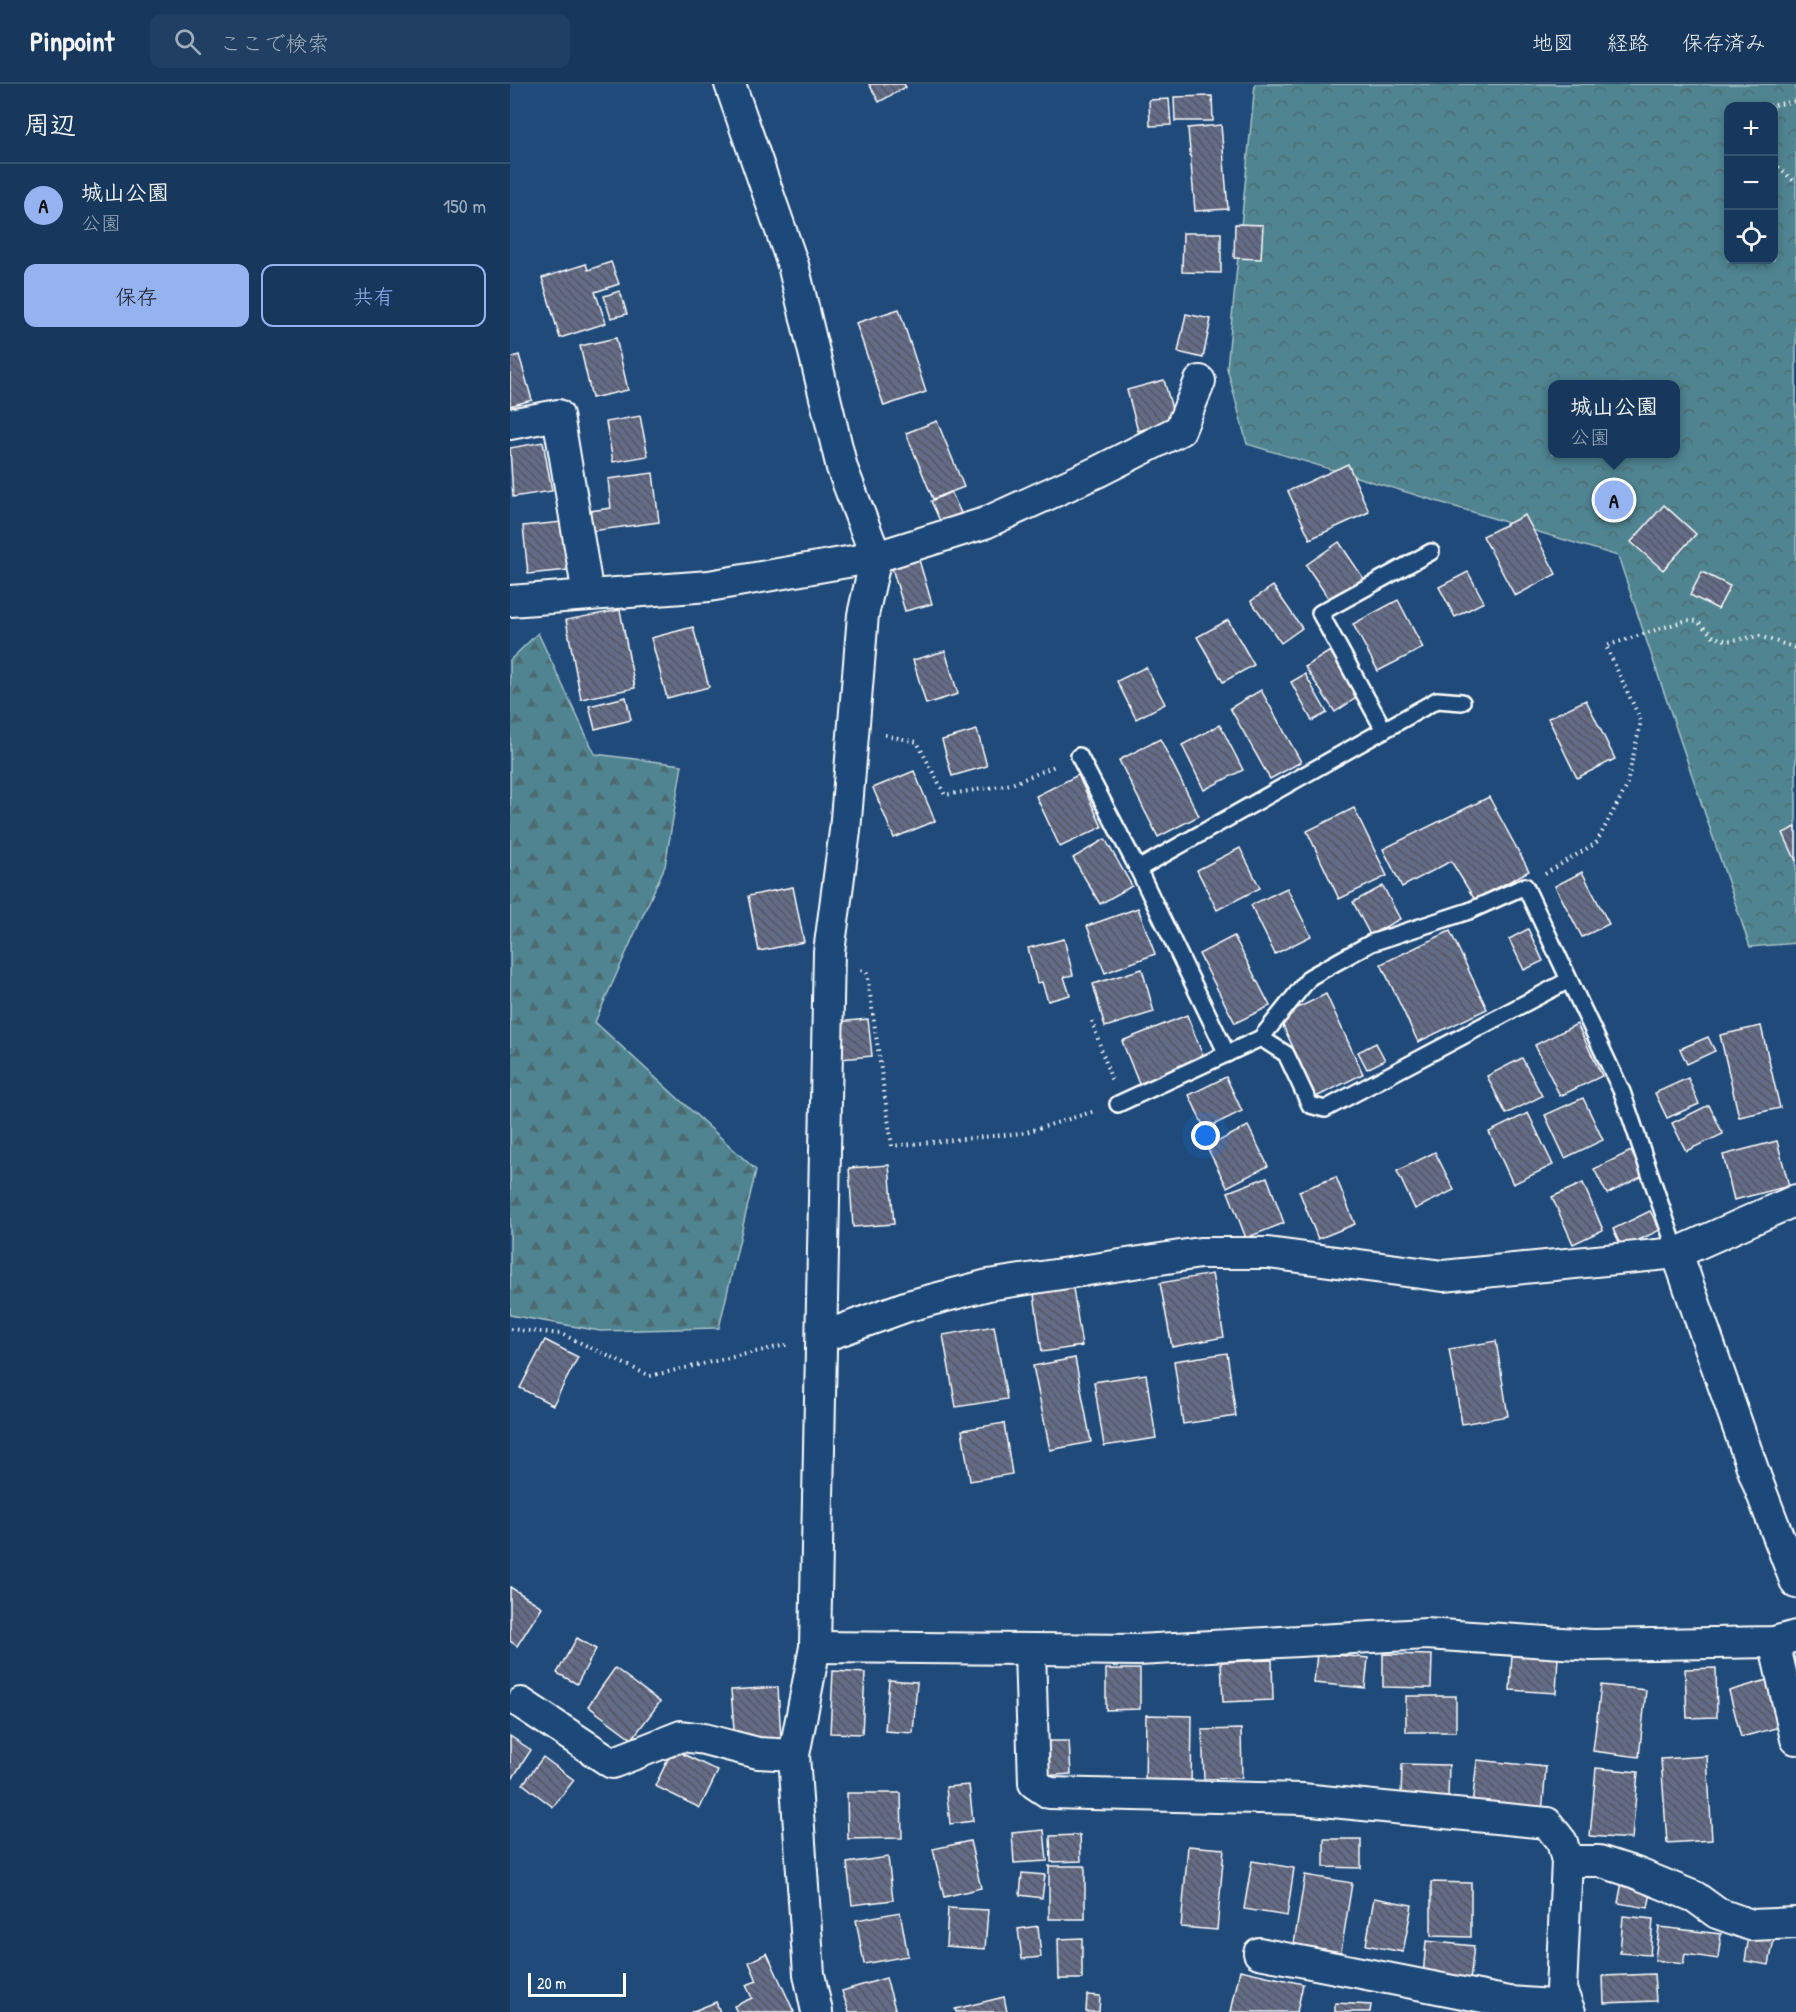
<!DOCTYPE html>
<html lang="ja">
<meta charset="utf-8">
<style>
body{margin:0;font-family:"Patrick Hand","Klee One",sans-serif;background:#203f62;color:#f1f3f6}
.controls{position:absolute;right:18px;top:18px;display:grid;overflow:hidden;border-radius:12px;box-shadow:0 3px 9px #0003}
.controls button{width:54px;height:54px;display:grid;place-items:center;padding:0;border:0;border-bottom:2px solid #365272;background:#17385c;color:#f1f3f6;font:30px sans-serif}
.scale{position:absolute;left:18px;bottom:15px;width:98px;box-sizing:border-box;padding-left:6px;border:3px solid #fff;border-top:0;font-size:16px;line-height:21px;white-space:nowrap;color:#fff;-webkit-text-stroke:4px #1f4a7a;paint-order:stroke}
.you{position:absolute;left:696px;top:1052px;width:21px;height:21px;margin:-15px;border:4px solid #fff;border-radius:50%;background:#1a73e8;box-shadow:0 0 0 9px #1a73e833}
.badge{display:grid;place-items:center;width:39px;height:39px;border-radius:50%;background:#95b2f1;color:#111;font-size:20px;font-weight:700}
.pin{position:absolute;translate:-50% -50%;border:3px solid #fff;box-shadow:0 2px 6px #0006}
.popup{position:absolute;left:1038px;top:296px;width:132px;height:78px;box-sizing:border-box;display:grid;place-content:center;border-radius:12px;background:#17385c;filter:drop-shadow(0 2px 4px #0005);font-size:20px;white-space:nowrap;color:#9eacbb}
.popup b{font-size:22px;color:#f1f3f6}
.popup::after{content:'';position:absolute;left:50%;top:100%;margin-left:-12px;border:12px solid transparent;border-top-color:#17385c}
.list{margin:0;padding:0;list-style:none}
h2{display:flex;justify-content:space-between;align-items:center;height:78px;margin:0;padding:0 24px;font-size:26px}
h2 small{font-size:20px;font-weight:400;color:#9eacbb}
.list li{display:grid;grid-template-columns:39px 1fr auto;gap:18px;align-items:center;box-sizing:border-box;height:84px;padding:0 24px;border-top:2px solid #365272}
.list b{display:block;font-size:22px;white-space:nowrap}
.list p{margin:0;font-size:20px;white-space:nowrap;color:#9eacbb}
.list em{font-size:20px;font-style:normal;color:#9eacbb}
.actions{display:flex;gap:12px;padding:18px 24px}
.actions a{flex:1;padding:14px 0;border:2px solid #95b2f1;border-radius:12px;text-align:center;font-size:21px;color:#95b2f1}
.actions .main{background:#95b2f1;color:#111}
.icon{flex:none;width:33px;height:33px;fill:none;stroke:currentColor;stroke-width:2;stroke-linecap:round;stroke-linejoin:round}
.map{position:relative;flex:none;width:1286px;height:1928px;overflow:hidden}
header{display:flex;align-items:center;gap:36px;box-sizing:border-box;height:84px;padding:0 30px;background:#17385c;border-bottom:2px solid #365272}
header strong{font-size:28px}
nav{display:flex;gap:33px;margin-inline-start:auto;font-size:21px}
.search{width:420px;height:54px;background:#203f62;display:flex;align-items:center;gap:15px;box-sizing:border-box;padding:0 21px;border-radius:12px;color:#9eacbb;font-size:22px}
main{display:flex}
aside{flex:1;background:#17385c}
.map>svg:first-child{display:block}
.forest{fill:url(#forest-firs);stroke:#a8c2c8;stroke-width:1.5}
.park{fill:url(#park-crowns);stroke:#a8c2c8;stroke-width:1.5;fill-rule:evenodd}
.building{fill:url(#building-back-hatch);stroke:#fff;stroke-width:1.5}
.lines{fill:none;stroke-linecap:round;stroke-linejoin:round}
.service-casing{stroke:#fff;stroke-width:20}
.minor-casing{stroke:#fff;stroke-width:34}
.path{stroke:#fff;stroke-width:4;stroke-dasharray:1.5 4.5;stroke-linecap:butt}
.service{stroke:#1f4a7a;stroke-width:15}
.minor{stroke:#1f4a7a;stroke-width:30}
</style>
<header>
<strong>Pinpoint</strong>
<div class="search"><svg class="icon" aria-label="search" viewBox="0 0 24 24"><circle cx="10" cy="10" r="6"/><path d="M15 15l6 6"/></svg>ここで検索</div>
<nav><a>地図</a><a>経路</a><a>保存済み</a></nav>
</header>
<main>
<aside>
<h2>周辺<small></small></h2>
<ul class="list">
<li><span class="badge">A</span><div><b>城山公園</b><p>公園</p></div><em>150 m</em></li>
</ul>
<div class="actions"><a class="main">保存</a><a>共有</a></div>
</aside>
<div class="map">
<svg width="1286" height="1928" viewBox="0 0 1286 1928">
<defs>
<pattern id="forest-firs" width="22" height="20" patternUnits="userSpaceOnUse" patternTransform="scale(1.5)"><rect width="22" height="20" fill="#508490"/><path d="M5 1l3.5 6h-7zM16 11l3.5 6h-7z" fill="#4e6b71"/></pattern>
<pattern id="park-crowns" width="20" height="18" patternUnits="userSpaceOnUse" patternTransform="scale(1.5)"><rect width="20" height="18" fill="#508490"/><path d="M2 6a3 3 0 1 1 6 0M12 15a3 3 0 1 1 6 0" fill="none" stroke="#4e6b71"/></pattern>
<pattern id="building-back-hatch" width="6" height="6" patternUnits="userSpaceOnUse" patternTransform="scale(1.5)"><rect width="6" height="6" fill="#646c87"/><path d="M-1 5l2 2M0 0l6 6M5-1l2 2" fill="none" stroke="#545761"/></pattern>
</defs>
<rect width="100%" height="100%" fill="#1f4a7a"/>
<filter id="ink" filterUnits="userSpaceOnUse"><feTurbulence type="fractalNoise" baseFrequency=".0167" numOctaves="2"/><feDisplacementMap in="SourceGraphic" scale="12" xChannelSelector="R" yChannelSelector="G"/><feConvolveMatrix kernelMatrix="1 2 1 2 8 2 1 2 1" color-interpolation-filters="sRGB"/></filter>
<g filter="url(#ink)">
<!-- forest -->
<path class="forest" d="M28,549L85,670L172,681L155,782L85,938L246,1086L209,1244L90,1247L0,1231V576Z"/>
<!-- park -->
<path class="park" d="M745,0H1286V859L1240,863L1108,472L737,360L717,284ZM1218,22H1264V176H1218ZM1042,300H1166V370H1042Z"/>
<!-- building -->
<g class="building">
<path d="M359,0H394L396,3L369,18Z"/>
<path d="M702,12L703,37H665L664,13Z"/>
<path d="M659,15L661,41L640,42L639,16Z"/>
<path d="M711,41L718,125L685,127L678,44Z"/>
<path d="M725,140L753,141L751,175L724,174Z"/>
<path d="M673,149H711V189L672,188Z"/>
<path d="M101,178L109,200L85,208L96,239L50,254L32,194L76,180L78,186Z"/>
<path d="M110,207L117,230L101,234L94,212Z"/>
<path d="M389,225L416,308L374,322L346,239Z"/>
<path d="M676,230L701,235L693,274L668,268Z"/>
<path d="M106,254L118,306L82,314L70,262Z"/>
<path d="M9,271L22,316L0,322V274Z"/>
<path d="M654,296L665,336L628,347L617,306Z"/>
<path d="M130,332L138,372L103,378L96,338Z"/>
<path d="M427,337L454,403L423,415L396,349Z"/>
<path d="M33,358L42,407L3,413L0,364Z"/>
<path d="M838,380L859,428L800,455L778,407Z"/>
<path d="M143,389L149,438L82,447L80,427L101,424L98,395Z"/>
<path d="M441,408L451,429L431,439L421,417Z"/>
<path d="M1154,421L1186,450L1153,486L1121,458Z"/>
<path d="M1015,431L1046,490L1005,512L973,452Z"/>
<path d="M52,438L58,486L18,490L13,442Z"/>
<path d="M829,458L856,498L823,521L796,481Z"/>
<path d="M409,476L422,520L395,527L382,484Z"/>
<path d="M958,488L974,518L945,533L929,503Z"/>
<path d="M1192,488L1220,502L1208,525L1180,511Z"/>
<path d="M763,502L792,544L771,559L741,517Z"/>
<path d="M888,516L913,564L868,587L843,540Z"/>
<path d="M110,526L125,604L71,615L56,536Z"/>
<path d="M718,536L744,581L713,598L687,553Z"/>
<path d="M183,543L199,603L157,614L141,554Z"/>
<path d="M435,567L448,610L416,620L403,576Z"/>
<path d="M820,567L849,612L825,628L795,583Z"/>
<path d="M636,583L655,620L626,635L607,597Z"/>
<path d="M795,590L817,629L802,637L781,598Z"/>
<path d="M751,606L791,678L760,695L720,624Z"/>
<path d="M116,613L121,636L85,645L79,622Z"/>
<path d="M1076,616L1105,675L1067,694L1038,634Z"/>
<path d="M710,641L733,686L694,706L672,661Z"/>
<path d="M467,646L477,682L442,692L432,656Z"/>
<path d="M650,655L689,732L648,753L609,676Z"/>
<path d="M404,687L425,737L384,754L363,704Z"/>
<path d="M568,691L592,743L550,763L526,712Z"/>
<path d="M979,713L1019,787L965,816L941,777L892,803L873,765Z"/>
<path d="M844,724L877,792L829,815L797,747Z"/>
<path d="M1286,743V777L1273,749Z"/>
<path d="M595,755L622,802L590,820L563,774Z"/>
<path d="M730,764L750,804L707,826L687,786Z"/>
<path d="M1072,788L1099,840L1072,853L1045,802Z"/>
<path d="M873,802L890,835L860,851L843,818Z"/>
<path d="M283,803L294,858L249,867L238,812Z"/>
<path d="M777,804L801,852L765,870L741,821Z"/>
<path d="M628,824L645,870L595,889L577,842Z"/>
<path d="M1018,845L1033,877L1014,886L999,855Z"/>
<path d="M940,847L977,925L908,958L871,880Z"/>
<path d="M724,852L760,922L725,939L689,870Z"/>
<path d="M554,855L563,891L554,893L560,911L538,917L532,898L527,899L518,864Z"/>
<path d="M632,885L644,928L595,943L583,900Z"/>
<path d="M816,910L853,990L806,1013L769,933Z"/>
<path d="M677,931L694,974L629,1000L612,957Z"/>
<path d="M358,935L362,972L331,975L327,938Z"/>
<path d="M1067,940L1092,992L1050,1012L1025,961Z"/>
<path d="M1251,942L1270,1024L1229,1033L1210,951Z"/>
<path d="M1198,953L1205,967L1177,980L1170,965Z"/>
<path d="M866,959L875,976L857,985L848,968Z"/>
<path d="M1012,974L1032,1012L996,1030L977,992Z"/>
<path d="M716,993L732,1027L695,1045L679,1011Z"/>
<path d="M1178,994L1189,1020L1157,1034L1145,1009Z"/>
<path d="M1073,1014L1093,1056L1055,1074L1035,1031Z"/>
<path d="M1199,1021L1213,1050L1176,1067L1162,1039Z"/>
<path d="M1018,1029L1043,1081L1003,1100L979,1048Z"/>
<path d="M738,1042L758,1082L717,1103L697,1063Z"/>
<path d="M1267,1057L1279,1102L1224,1116L1213,1071Z"/>
<path d="M1121,1067L1133,1092L1097,1110L1084,1085Z"/>
<path d="M925,1068L944,1106L905,1125L887,1087Z"/>
<path d="M379,1081L384,1140L343,1143L339,1084Z"/>
<path d="M757,1093L774,1139L736,1154L718,1108Z"/>
<path d="M826,1093L845,1140L808,1155L789,1107Z"/>
<path d="M1073,1099L1093,1146L1063,1160L1042,1113Z"/>
<path d="M1140,1127L1150,1146L1112,1164L1103,1145Z"/>
<path d="M702,1190L714,1253L662,1263L650,1199Z"/>
<path d="M563,1204L572,1262L532,1268L524,1210Z"/>
<path d="M484,1242L497,1315L446,1323L433,1251Z"/>
<path d="M35,1256L68,1273L43,1321L10,1304Z"/>
<path d="M986,1257L998,1332L952,1340L939,1265Z"/>
<path d="M717,1269L726,1332L673,1340L664,1277Z"/>
<path d="M565,1274L581,1358L540,1366L523,1282Z"/>
<path d="M636,1290L646,1354L594,1362L584,1298Z"/>
<path d="M494,1339L502,1390L460,1397L452,1346Z"/>
<path d="M0,1503L32,1523L7,1562L0,1557Z"/>
<path d="M67,1554L86,1565L67,1600L47,1589Z"/>
<path d="M807,1569L858,1574L855,1604L804,1599Z"/>
<path d="M1002,1569L1048,1572L1046,1609L1000,1606Z"/>
<path d="M873,1570L922,1571L921,1604L873,1603Z"/>
<path d="M762,1576L763,1616L713,1618L711,1578Z"/>
<path d="M105,1584L150,1618L122,1655L78,1622Z"/>
<path d="M1206,1584L1207,1633L1177,1634L1175,1585Z"/>
<path d="M596,1585H630V1625L596,1626Z"/>
<path d="M323,1587L355,1589L352,1650L320,1649Z"/>
<path d="M379,1596L407,1598L403,1649L375,1647Z"/>
<path d="M1257,1596L1270,1643L1231,1653L1219,1607Z"/>
<path d="M1091,1601L1136,1606L1129,1673L1083,1667Z"/>
<path d="M268,1603L271,1656L225,1659L221,1606Z"/>
<rect x="896" y="1612" width="50" height="36"/>
<path d="M636,1631L682,1632L681,1703L635,1702Z"/>
<path d="M731,1645L732,1694L694,1695L692,1646Z"/>
<path d="M0,1652L21,1666L0,1698Z"/>
<path d="M531,1657H559L561,1690L533,1692Z"/>
<path d="M163,1665L208,1687L190,1724L145,1702Z"/>
<path d="M1197,1672L1202,1756L1157,1759L1151,1675Z"/>
<path d="M33,1673L64,1696L43,1723L13,1700Z"/>
<path d="M967,1676L1036,1683L1032,1730L962,1722Z"/>
<path d="M892,1680L939,1681L938,1714H891Z"/>
<path d="M1086,1684L1128,1688L1122,1755L1080,1752Z"/>
<path d="M459,1701L463,1737L440,1740L436,1703Z"/>
<path d="M337,1709H391L392,1754L338,1755Z"/>
<path d="M534,1746L537,1777L504,1779L502,1749Z"/>
<path d="M570,1751L571,1777L541,1778L540,1752Z"/>
<path d="M814,1755H851V1784L814,1783Z"/>
<path d="M460,1757L471,1804L434,1813L423,1765Z"/>
<path d="M678,1762L714,1765L707,1846L671,1843Z"/>
<path d="M378,1773L383,1816L342,1821L337,1779Z"/>
<path d="M742,1777L784,1784L777,1832L734,1825Z"/>
<rect x="539" y="1782" width="36" height="53"/>
<path d="M512,1789L535,1791L532,1814L510,1811Z"/>
<path d="M795,1791L842,1799L831,1868L784,1860Z"/>
<path d="M921,1798L961,1799V1853L921,1852Z"/>
<path d="M1112,1798L1142,1803L1138,1824L1108,1819Z"/>
<path d="M864,1814L902,1821L893,1868L856,1861Z"/>
<path d="M438,1824L478,1826L475,1865L436,1862Z"/>
<path d="M390,1828L398,1872L354,1880L346,1836Z"/>
<path d="M1113,1832L1143,1835L1140,1871L1110,1869Z"/>
<path d="M528,1842L531,1873L512,1875L508,1845Z"/>
<path d="M1149,1843L1211,1850L1208,1875L1175,1870L1173,1880L1145,1876Z"/>
<path d="M1240,1846L1265,1850L1259,1881L1235,1877Z"/>
<path d="M572,1854V1895H549L548,1855Z"/>
<path d="M916,1857L964,1862L960,1897L913,1892Z"/>
<path d="M257,1869L284,1928H227L224,1922L242,1914L236,1901L247,1897L239,1878Z"/>
<path d="M730,1886L793,1900L787,1928H721Z"/>
<path d="M1144,1890L1146,1917L1094,1919L1093,1892Z"/>
<path d="M376,1894L386,1928H339L332,1907Z"/>
<path d="M577,1911L590,1912L589,1928H576Z"/>
<path d="M494,1913L497,1928H446L445,1925Z"/>
<path d="M206,1918L210,1928H181Z"/>
<path d="M825,1919L861,1921L860,1928H825Z"/>
</g>
<g class="lines">
<!-- service casing -->
<g class="service-casing">
<g id="service">
<path d="M874,646L810,529L921,468"/>
<path d="M569,672L628,785L717,970"/>
<path d="M628,785L927,616L952,618"/>
<path d="M751,954L776,970L800,1021L815,1025L1059,896"/>
<path d="M608,1020L751,954L800,893L861,859L959,827L1015,802L1112,1008L1167,1169"/>
</g>
</g>
<!-- minor casing -->
<g class="minor-casing">
<g id="minor">
<path d="M220,0L283,181L332,384L366,473L353,531L335,747L319,868L305,1563L284,1671L299,1890L307,1928"/>
<path d="M0,340L48,331L78,511"/>
<path d="M0,517L199,502L366,473L475,439L587,388L670,346L690,297"/>
<path d="M1167,1169L1246,1394L1286,1499"/>
<path d="M312,1253L398,1222L478,1201L690,1169H758L933,1192L1167,1169L1286,1116"/>
<path d="M1264,1558L1286,1655"/>
<path d="M305,1563L628,1566L916,1550L1082,1561L1264,1558L1286,1552"/>
<path d="M520,1567L524,1699L539,1709L792,1715L1037,1739L1052,1758L1057,1777L1051,1906L1060,1928"/>
<path d="M11,1619L102,1679L171,1652L194,1655L248,1669L284,1671"/>
<path d="M1057,1777H1089L1126,1789L1185,1813L1207,1829L1241,1841L1286,1839"/>
<path d="M749,1869L999,1918L1057,1922"/>
</g>
</g>
<!-- path -->
<g class="path">
<path d="M1259,22L1286,17"/>
<path d="M1264,79L1286,99"/>
<path d="M375,651L407,658L435,711L502,700L547,681"/>
<path d="M1035,790L1086,759L1116,704L1131,637L1096,562L1177,536L1187,537L1204,553L1218,557L1249,552L1286,564"/>
<path d="M351,886L357,889L382,1062L513,1049L585,1027"/>
<path d="M582,937L602,998"/>
<path d="M0,1245L52,1250L140,1292L280,1260"/>
</g>
<!-- service -->
<use href="#service" class="service"/>
<!-- minor -->
<use href="#minor" class="minor"/>
</g>
</g>
</svg>
<div class="controls">
<button>+</button>
<button>−</button>
<button><svg class="icon" aria-label="locate" viewBox="0 0 24 24"><circle cx="12" cy="12" r="6"/><path d="M12 2v4M12 18v4M2 12h4M18 12h4"/></svg></button>
</div>
<div class="scale">20 m</div>
<div class="you"></div>
<div class="pin badge" style="left:1104px;top:416px">A</div>
<div class="popup"><b>城山公園</b>公園</div>
</div>
</main>
